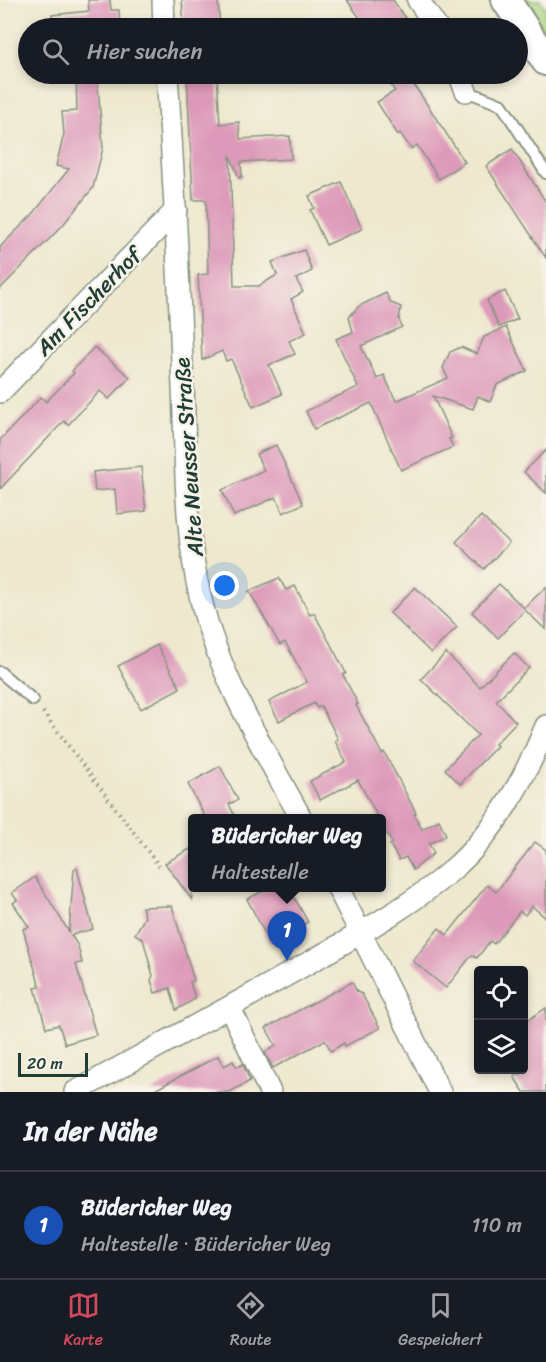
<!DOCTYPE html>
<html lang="de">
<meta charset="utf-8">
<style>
body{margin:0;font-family:Sriracha,sans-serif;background:#20242c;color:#f1f3f6}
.controls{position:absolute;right:18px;bottom:18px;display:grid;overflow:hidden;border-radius:6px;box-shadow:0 3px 9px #0003}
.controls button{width:54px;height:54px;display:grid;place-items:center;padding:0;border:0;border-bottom:2px solid #363941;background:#171b24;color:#f1f3f6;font:30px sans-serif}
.scale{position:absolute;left:18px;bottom:15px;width:70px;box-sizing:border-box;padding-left:6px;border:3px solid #1f3d34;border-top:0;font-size:16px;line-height:21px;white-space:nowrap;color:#1f3d34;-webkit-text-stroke:4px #f7f3e8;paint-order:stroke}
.you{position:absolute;left:225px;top:586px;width:21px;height:21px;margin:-15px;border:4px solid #fff;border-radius:50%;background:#1a73e8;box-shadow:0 0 0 9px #1a73e833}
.badge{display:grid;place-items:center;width:39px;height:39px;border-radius:50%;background:#d1495b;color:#fff;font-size:20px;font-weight:700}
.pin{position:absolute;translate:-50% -50px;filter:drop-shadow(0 2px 3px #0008)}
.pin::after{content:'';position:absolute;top:32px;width:21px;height:18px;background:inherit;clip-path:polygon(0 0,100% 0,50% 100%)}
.popup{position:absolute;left:188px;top:814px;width:198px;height:78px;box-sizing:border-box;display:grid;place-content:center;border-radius:6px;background:#171b24;filter:drop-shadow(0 2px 4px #0005);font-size:20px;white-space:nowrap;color:#9ea1a6}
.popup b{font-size:22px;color:#f1f3f6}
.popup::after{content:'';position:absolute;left:50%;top:100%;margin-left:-12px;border:12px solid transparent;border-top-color:#171b24}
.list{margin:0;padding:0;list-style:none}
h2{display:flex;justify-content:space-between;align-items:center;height:78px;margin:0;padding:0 24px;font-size:26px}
h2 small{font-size:20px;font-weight:400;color:#9ea1a6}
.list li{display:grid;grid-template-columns:39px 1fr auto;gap:18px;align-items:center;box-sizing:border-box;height:108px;padding:0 24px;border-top:2px solid #363941}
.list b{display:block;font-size:22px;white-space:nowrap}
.list p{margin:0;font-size:20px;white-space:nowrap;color:#9ea1a6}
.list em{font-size:20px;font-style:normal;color:#9ea1a6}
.icon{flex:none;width:33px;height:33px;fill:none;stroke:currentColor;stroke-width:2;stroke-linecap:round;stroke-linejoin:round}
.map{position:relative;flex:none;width:546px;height:1092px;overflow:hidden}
.search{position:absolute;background:#171b24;box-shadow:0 3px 9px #0003;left:18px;right:18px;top:18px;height:66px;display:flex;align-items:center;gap:15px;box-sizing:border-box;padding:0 21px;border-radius:33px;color:#9ea1a6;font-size:22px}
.sheet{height:186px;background:#171b24}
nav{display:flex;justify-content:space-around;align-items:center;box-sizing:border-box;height:84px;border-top:2px solid #363941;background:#171b24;font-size:16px;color:#9ea1a6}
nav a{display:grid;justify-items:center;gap:3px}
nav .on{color:#d1495b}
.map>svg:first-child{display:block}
.green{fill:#a9d581;stroke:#64895a;stroke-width:1.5}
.building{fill:#dd99b9}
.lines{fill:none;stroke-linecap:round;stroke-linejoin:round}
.lane-casing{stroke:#869281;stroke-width:14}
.street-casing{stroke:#869281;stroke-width:24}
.secondary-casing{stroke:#869281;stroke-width:32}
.path{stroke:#869281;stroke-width:4;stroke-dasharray:1.5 4.5;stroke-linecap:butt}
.lane{stroke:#fff;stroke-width:10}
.street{stroke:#fff;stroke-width:21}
.secondary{stroke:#fff;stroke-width:28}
.labels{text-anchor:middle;stroke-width:5;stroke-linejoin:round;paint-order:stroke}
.street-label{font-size:22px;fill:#1f3d34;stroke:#f7f3e8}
</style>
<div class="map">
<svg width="546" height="1092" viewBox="0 0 546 1092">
<rect width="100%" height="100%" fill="#f7f3e8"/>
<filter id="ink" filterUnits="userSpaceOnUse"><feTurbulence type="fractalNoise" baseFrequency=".0167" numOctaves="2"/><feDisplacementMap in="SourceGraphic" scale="12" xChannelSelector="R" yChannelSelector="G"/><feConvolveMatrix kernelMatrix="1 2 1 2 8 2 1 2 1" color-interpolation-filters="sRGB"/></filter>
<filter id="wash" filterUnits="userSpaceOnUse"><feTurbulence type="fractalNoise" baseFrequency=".008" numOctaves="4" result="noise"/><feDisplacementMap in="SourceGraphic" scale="24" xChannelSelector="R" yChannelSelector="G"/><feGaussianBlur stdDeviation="1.35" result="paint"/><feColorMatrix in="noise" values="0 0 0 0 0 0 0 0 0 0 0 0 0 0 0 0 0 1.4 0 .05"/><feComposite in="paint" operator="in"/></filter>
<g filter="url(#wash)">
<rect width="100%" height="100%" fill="#eee8ce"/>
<!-- green -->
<path class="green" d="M523,0H540L546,9V35Z"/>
<g id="blocks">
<!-- building -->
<g class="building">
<path d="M88,0H110L111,10H119L120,28H53L52,15L89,11Z"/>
<path d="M182,0H218L220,28H184Z"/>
<path d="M347,0H393L412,28H367Z"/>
<path d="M76,74H97L103,148L93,188L62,226L0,289V247L33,214L69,169L56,166L64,134L62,112L77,111Z"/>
<path d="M187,74H217L220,124L239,122L240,139L290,136L291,159L241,162L242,177L239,178L230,155L234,286H259L277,275L272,262L304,250L312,271L296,279L303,292L291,299L306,333L289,341L295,354L269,365L282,394L253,407L231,359L226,361L222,351L202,360L198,275L208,274L206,200H193Z"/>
<path d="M383,74H407L465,162L439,179L417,145L411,149L400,133L398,135L377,102L395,91Z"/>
<path d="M512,149L546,202V258L486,166Z"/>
<path d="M341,182L362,229L326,245L310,210L314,208L309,196Z"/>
<path d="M505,291L518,319L499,327L487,300Z"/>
<path d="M386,293L391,303L401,307L399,320L402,327L361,346L377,379L384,375L396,401L448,378L443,368L450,352L461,347L477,354L484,337L506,327L527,371L497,385L490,402L478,396L473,409L433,396L452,438L449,439L453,447L401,470L371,403L314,429L306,411L358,387L336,339L353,332L349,317L359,306Z"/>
<path d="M94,347L130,377L109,399L100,391L68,425L64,421L0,489V440L41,397L46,402L74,373L72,371Z"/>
<path d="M276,445L303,504L283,513L276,497L234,516L222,490L264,470L256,454Z"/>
<path d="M546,450V493L524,472Z"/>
<path d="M141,467L146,511L117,514L115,489L95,491L93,472Z"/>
<path d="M481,516L509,543L484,569L456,542Z"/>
<path d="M279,578L286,590L295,586L310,615L314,613L346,673L343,675L358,704L356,705L382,754L384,752L400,782L416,813L414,814L422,829L439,820L446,835L429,844L434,853L413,870L406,857L399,860L390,845L392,843L381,823V819H379L358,780L320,800L310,781L346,762L335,741L338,739L321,706L317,708L314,703L279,721L269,702L307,682L285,642L280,645L249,591Z"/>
<path d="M499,584L524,608L546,587V630L525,610L498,638L472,612Z"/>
<path d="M415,587L457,627L431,653L390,613Z"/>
<path d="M157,645L180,688L141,709L118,666Z"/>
<path d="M446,653L480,687L514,653L529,668L496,701L516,722L495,744L497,746L460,784L445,769L478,735L421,679Z"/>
<path d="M220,766L238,800L229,804L236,819H206L188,784Z"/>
<path d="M535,842L546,850V918L532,906L525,915L520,911L494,944L490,941L477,958L472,955L446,988L413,961L439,928L447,935L487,885L496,892Z"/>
<path d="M192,848V900L165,863Z"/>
<path d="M77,868L93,929L71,935L78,946L82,963L76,964L96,1035L65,1044L59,1025L46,1028L35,988L40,987L23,929L29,927L13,903L17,900L12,893L35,877L69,932L74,869Z"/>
<path d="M269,888H289L308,922L270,943L247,899Z"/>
<path d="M172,906L194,981L190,982L195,999L176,1010L170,988L155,993L151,980L153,976L143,939L135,934L145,917L142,907Z"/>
<path d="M352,982L357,992L362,994L380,1028L345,1046L344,1043L331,1051L325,1040L273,1068L265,1052L276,1046L266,1028Z"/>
<path d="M546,1008V1092H524L514,1077L524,1071V1023Z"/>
<path d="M218,1056L224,1066L233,1061L237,1067L243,1064L250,1081L230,1092H151Z"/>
</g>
</g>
</g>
<g filter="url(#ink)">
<use href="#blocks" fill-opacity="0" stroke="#869281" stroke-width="1.5"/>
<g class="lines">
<!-- lane casing -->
<g class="lane-casing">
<g id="lane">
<path d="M466,91L502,105L546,173"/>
<path d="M0,672L33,700"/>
</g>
</g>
<!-- street casing -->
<g class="street-casing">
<g id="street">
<path d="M163,0L164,28"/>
<path d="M418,0L437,28"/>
<path d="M167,74C174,178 179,282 183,387C186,458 184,531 201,600C220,678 263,748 301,818"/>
<path d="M459,74L466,91"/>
<path d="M0,392L176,210"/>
<path d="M338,888L440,1092"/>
<path d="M230,1008L270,1092"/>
<path d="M75,1092C153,1049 232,1006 310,962C359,934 409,907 452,870C493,835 526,777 546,726"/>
</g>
</g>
<!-- secondary casing -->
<g class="secondary-casing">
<path id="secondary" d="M506,0L546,61"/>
</g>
<!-- path -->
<path class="path" d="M43,712L159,866"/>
<!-- lane -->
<use href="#lane" class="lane"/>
<!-- street -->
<use href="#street" class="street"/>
<!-- secondary -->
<use href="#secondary" class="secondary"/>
</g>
</g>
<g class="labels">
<!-- street labels -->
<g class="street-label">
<text transform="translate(88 301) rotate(-46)" y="8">Am Fischerhof</text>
<text transform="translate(188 457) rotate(-94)" y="8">Alte Neusser Straße</text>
</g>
</g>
</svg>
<div class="controls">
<button><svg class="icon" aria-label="locate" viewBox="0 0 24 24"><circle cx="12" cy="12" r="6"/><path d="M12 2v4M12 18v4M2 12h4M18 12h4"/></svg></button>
<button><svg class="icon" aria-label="layers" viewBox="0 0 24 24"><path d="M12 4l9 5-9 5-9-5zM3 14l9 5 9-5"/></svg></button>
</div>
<div class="scale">20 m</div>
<div class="you"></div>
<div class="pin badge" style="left:287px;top:961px;background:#1a4fb4">1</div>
<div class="popup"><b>Büdericher Weg</b>Haltestelle</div>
<div class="search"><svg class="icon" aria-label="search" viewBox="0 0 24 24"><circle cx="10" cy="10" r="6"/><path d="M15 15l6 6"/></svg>Hier suchen</div>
</div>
<section class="sheet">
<h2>In der Nähe<small></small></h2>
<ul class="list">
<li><span class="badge" style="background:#1a4fb4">1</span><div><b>Büdericher Weg</b><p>Haltestelle · Büdericher Weg</p></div><em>110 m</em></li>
</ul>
</section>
<nav>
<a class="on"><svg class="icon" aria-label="map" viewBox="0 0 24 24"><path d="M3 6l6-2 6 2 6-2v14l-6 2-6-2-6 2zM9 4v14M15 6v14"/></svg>Karte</a>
<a><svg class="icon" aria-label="directions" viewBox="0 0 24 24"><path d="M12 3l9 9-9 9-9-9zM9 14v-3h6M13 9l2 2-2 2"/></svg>Route</a>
<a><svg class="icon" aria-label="saved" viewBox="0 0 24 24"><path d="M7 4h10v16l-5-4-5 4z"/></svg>Gespeichert</a>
</nav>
